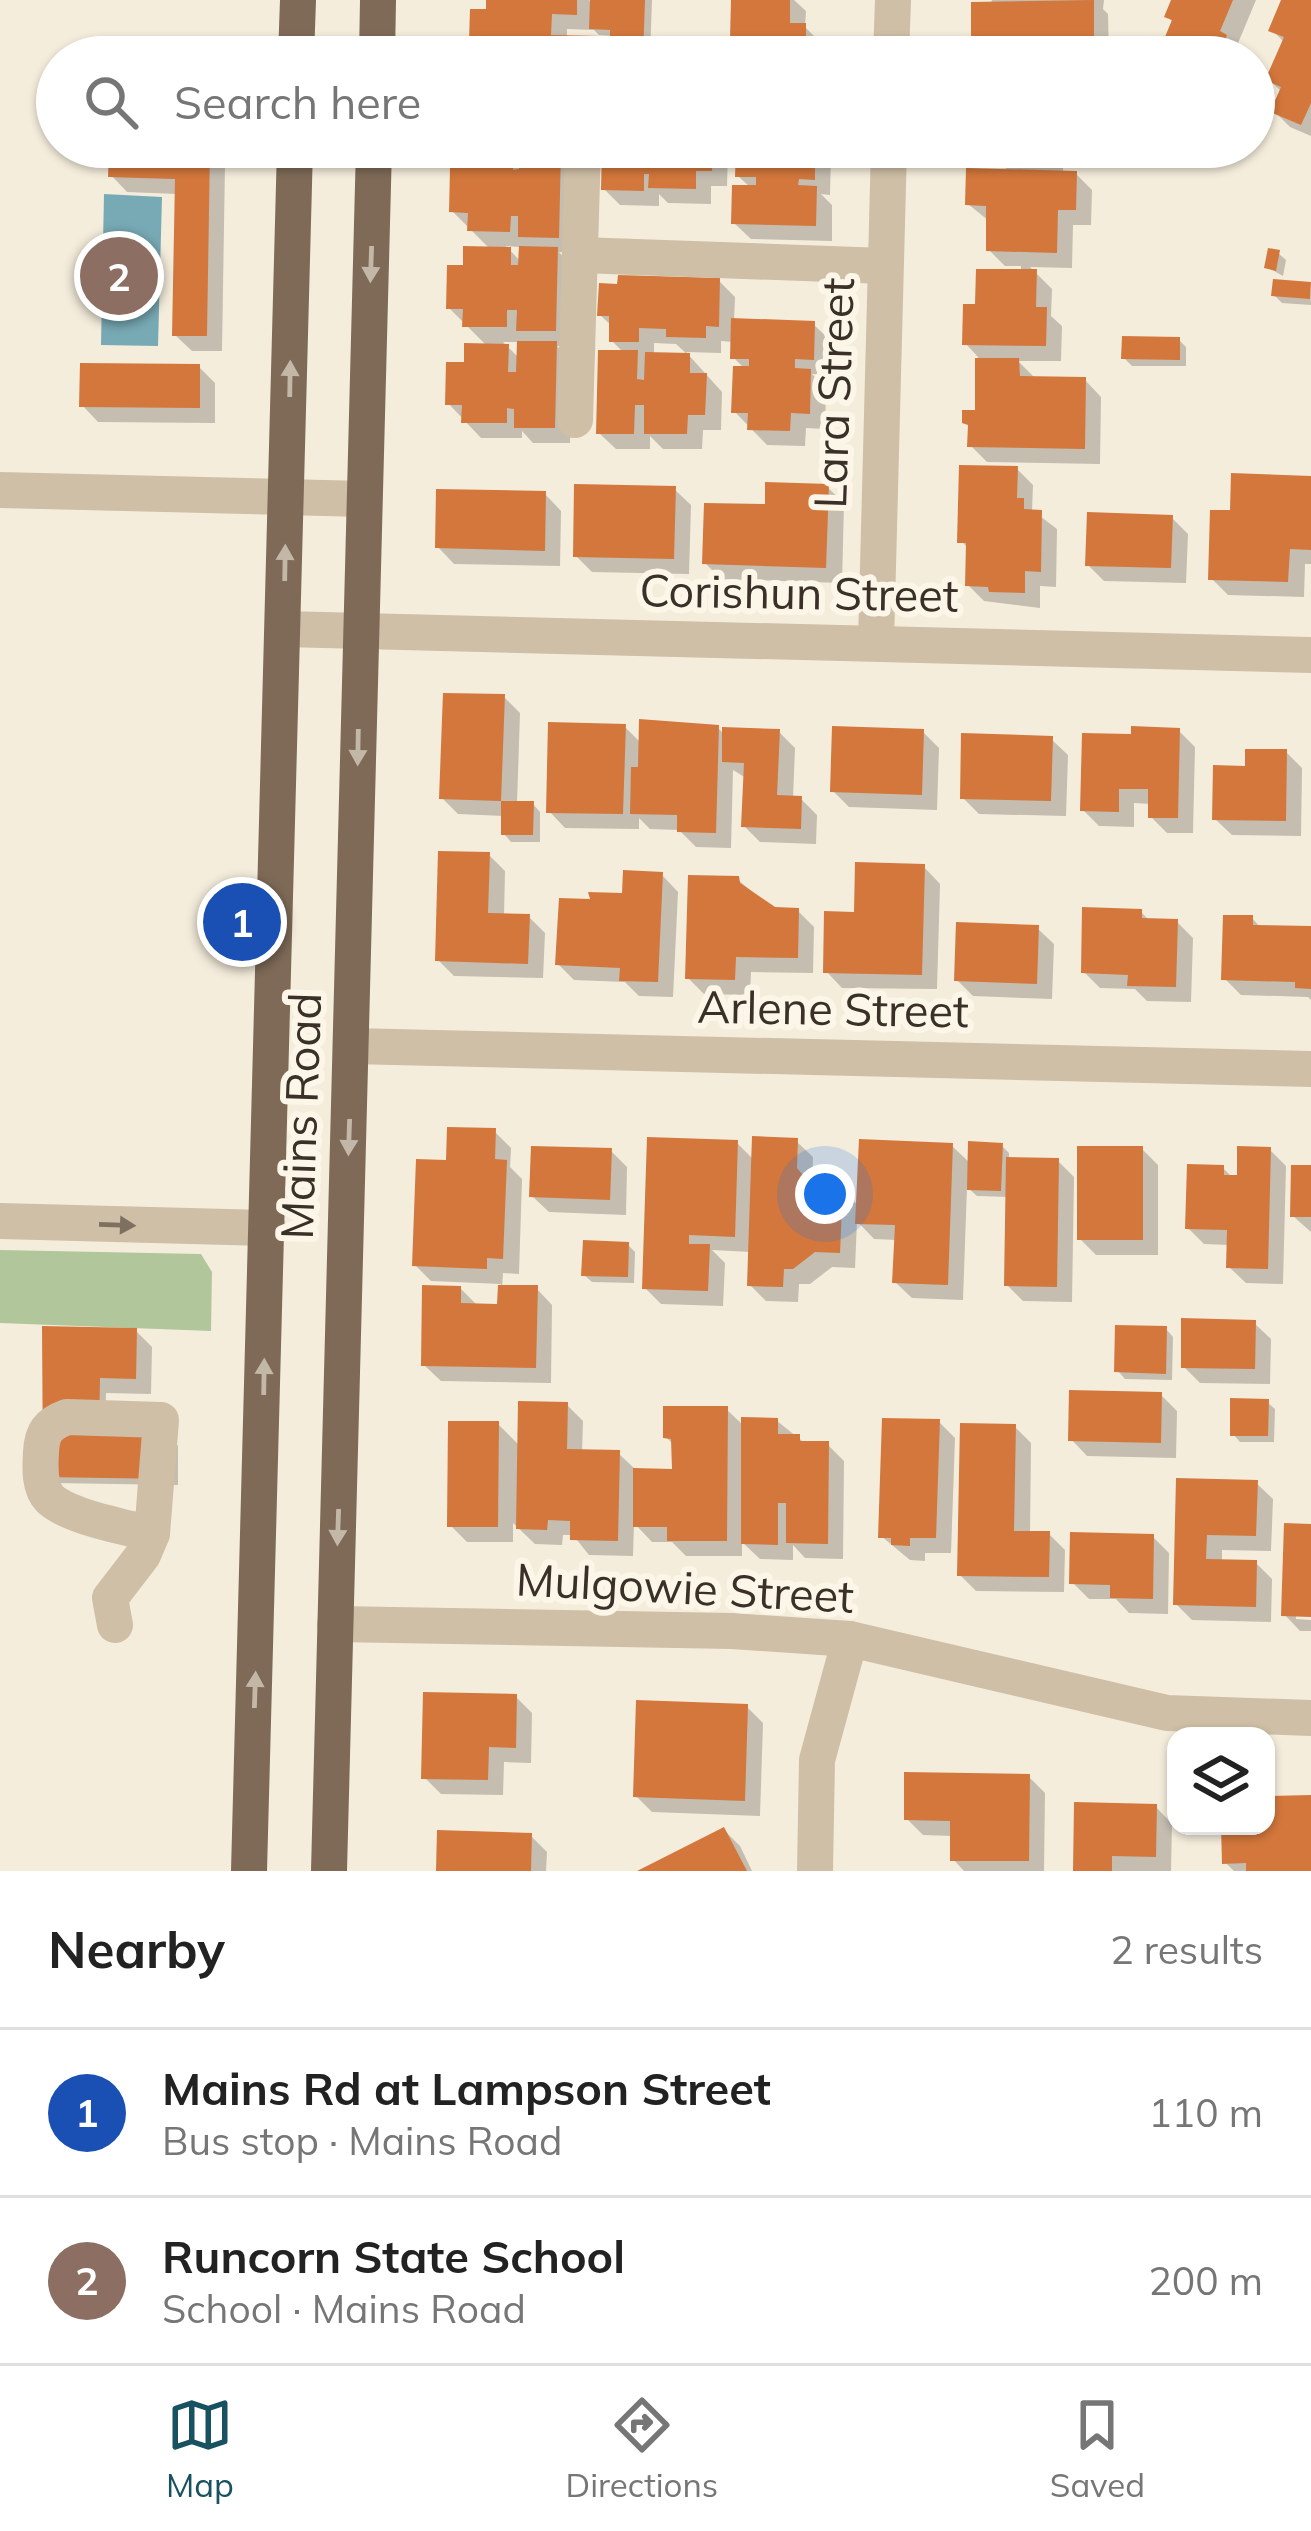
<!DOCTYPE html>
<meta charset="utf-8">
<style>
body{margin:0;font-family:Mulish,sans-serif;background:#f2f2f2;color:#222}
.controls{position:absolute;right:36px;bottom:36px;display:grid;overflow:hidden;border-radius:24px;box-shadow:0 3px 9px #0004}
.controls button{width:108px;height:108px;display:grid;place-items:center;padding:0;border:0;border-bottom:3px solid #e0e0e0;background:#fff;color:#222;font:60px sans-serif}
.you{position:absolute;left:825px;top:1194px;width:42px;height:42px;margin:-30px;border:9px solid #fff;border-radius:50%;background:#1a73e8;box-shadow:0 0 0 18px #1a73e833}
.badge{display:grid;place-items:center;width:78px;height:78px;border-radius:50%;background:#185160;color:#fff;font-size:39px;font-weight:700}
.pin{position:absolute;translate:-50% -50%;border:6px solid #fff;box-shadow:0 3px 12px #0006}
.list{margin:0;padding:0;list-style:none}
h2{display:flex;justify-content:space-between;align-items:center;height:156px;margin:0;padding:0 48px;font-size:51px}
h2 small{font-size:39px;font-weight:400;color:#767676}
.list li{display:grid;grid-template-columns:78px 1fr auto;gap:36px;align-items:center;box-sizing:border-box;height:168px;padding:0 48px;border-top:3px solid #e0e0e0}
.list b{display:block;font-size:45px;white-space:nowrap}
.list p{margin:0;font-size:39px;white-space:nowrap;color:#767676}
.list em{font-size:39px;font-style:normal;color:#767676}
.icon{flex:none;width:66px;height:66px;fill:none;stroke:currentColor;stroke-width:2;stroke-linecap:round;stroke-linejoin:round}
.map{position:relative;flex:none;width:1311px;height:1871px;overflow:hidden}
.search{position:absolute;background:#fff;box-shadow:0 3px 9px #0004;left:36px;right:36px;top:36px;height:132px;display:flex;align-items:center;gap:30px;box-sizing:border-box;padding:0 42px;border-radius:66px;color:#767676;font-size:45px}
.sheet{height:492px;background:#fff}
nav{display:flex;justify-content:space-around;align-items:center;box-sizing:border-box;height:168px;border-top:3px solid #e0e0e0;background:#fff;font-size:33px;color:#767676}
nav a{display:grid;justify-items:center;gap:6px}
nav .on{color:#185160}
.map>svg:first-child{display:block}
.green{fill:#b1c69a}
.water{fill:#78aab5}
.shadow{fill:#0003;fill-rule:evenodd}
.building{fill:#d3773c}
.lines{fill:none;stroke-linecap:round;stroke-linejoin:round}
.minor{stroke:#cfbfa6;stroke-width:36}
.major{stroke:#7e6a57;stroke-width:36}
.oneway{fill:#c3b7a7}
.oneway2{fill:#7d7061}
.labels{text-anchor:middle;stroke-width:12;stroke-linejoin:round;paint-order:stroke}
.street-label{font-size:45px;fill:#3a3028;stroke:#fcf6e9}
</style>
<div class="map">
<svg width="1311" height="1871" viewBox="0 0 1311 1871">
<rect width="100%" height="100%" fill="#f5eddc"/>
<!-- green -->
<path class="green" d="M0,1250L201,1254L212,1272L211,1331L0,1323Z"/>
<!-- water -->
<path class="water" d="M104,194L162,197L158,346L101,345Z"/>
<!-- shadow -->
<g class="shadow">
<path d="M489,0H589L593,4V0H652L650,57H481V49L472,40L489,12ZM567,29L594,30L599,35L613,36V52L599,39L567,38Z"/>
<path d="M734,0H794L806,11L805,27L821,43V57H711L733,41Z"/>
<path d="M992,0H1104L1103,9L1108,14L1109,57H977L974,54Z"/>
<path d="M1174,0H1256L1236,48L1240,57H1180L1166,43L1174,23L1167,16Z"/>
<path d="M1285,0H1311V136L1290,127L1274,111L1282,92L1269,80L1285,43L1272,30Z"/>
<path d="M112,147L209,148L225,164L222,351H192L175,335L178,194L127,192L111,175Z"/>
<path d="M455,147H577L575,253L559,252L573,267L571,346H557L572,361L570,443H533L522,431V438H481L448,403L467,366L487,346L449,308L466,268L491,250L452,211L469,171V161ZM506,246L521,247V262ZM503,342H519V358Z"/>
<path d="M605,147L728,148L727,186H711V204L668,203L659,194V206L620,205L604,189Z"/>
<path d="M739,147H826L831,152L830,195L821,194L832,205V241L751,239L734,223L751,188L738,176Z"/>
<path d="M987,147H1063V174H1076L1092,190L1091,225H1073L1072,268L1030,267L1052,289L1051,316L1062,326L1061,361H1018L1034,377L1085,380L1101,397L1100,464L987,462L971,446L977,413L978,357L966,344L978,307L1021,272V266H1005L989,250V221L968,204L1009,172Z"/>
<path d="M1209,147H1230L1233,150L1225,160Z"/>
<path d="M1278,253L1286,260L1283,276L1267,267Z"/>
<path d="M719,281L735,297L734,321L813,324L830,340L829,375L812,374L826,389L825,429L806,428L805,446L767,445L735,412L745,369L733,357V342L721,341V353L686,352L722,392L721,430H703L702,449H663L650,436V449H616L599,433L624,353L612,341V326L600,315ZM654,343L676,344L689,356L654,355Z"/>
<path d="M1310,285L1311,305L1282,303L1274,295Z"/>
<path d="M1179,340L1186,347V366H1132L1124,358Z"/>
<path d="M199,367L215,383V423L98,422L82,405Z"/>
<path d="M1017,469L1033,485L1032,510L1057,529L1056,587L1040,586V608L984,601L968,585L969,549L961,541Z"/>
<path d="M1311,479V564H1305L1304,597L1228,595L1211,578L1233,513Z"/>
<path d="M827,487L844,503L842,583L721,579L705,563L768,507Z"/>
<path d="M674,489L691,505L689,574L592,572L576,556Z"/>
<path d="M545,494L561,511L560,566L454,564L438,547Z"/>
<path d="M1172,518L1188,534L1186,583L1104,581L1088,565Z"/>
<path d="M504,697L520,713L517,804H533L540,812V842H511L504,834V816L458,814L442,798Z"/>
<path d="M625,727L642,744L718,728L725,735L779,732L795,748L793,798L801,799L817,815L816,844L760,842L744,826L746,778L733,770L731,848L696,847L679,830L650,829L639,818V829L565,828L549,811Z"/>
<path d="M1179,731L1195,747L1193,833H1167L1151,817V804L1134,803V827L1099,826L1083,810L1134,737Z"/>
<path d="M923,732L939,748L937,810L849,807L833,791Z"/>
<path d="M1051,739L1068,755L1066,816L979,814L963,798Z"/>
<path d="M1286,752L1302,768L1301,836L1232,835L1215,819L1248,769Z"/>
<path d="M489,855L505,871L504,916L529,917L545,933L543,978L454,976L438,960Z"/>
<path d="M924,867L940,884L937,989L842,988L826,971L857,916Z"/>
<path d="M662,875L678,892L673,997L639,996L625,982L574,980L558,964L594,902L625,896Z"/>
<path d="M737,879L774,910L798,911L814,927L813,973L751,972L750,995L704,994L688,978Z"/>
<path d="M1141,912L1150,921L1177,922L1193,938L1191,1002L1147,1001L1135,989L1100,988L1084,972Z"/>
<path d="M1252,918L1261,928L1311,929V1000L1308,997L1241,995L1225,979Z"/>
<path d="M1037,928L1054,944L1052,999L973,996L957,980Z"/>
<path d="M494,1131L511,1148L510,1167L522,1179L519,1274L503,1273L502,1288H536L552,1305L551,1383L441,1381L424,1365L460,1288L477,1305L500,1307L501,1284L431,1281L415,1265L449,1163Z"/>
<path d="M796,1141L813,1157L812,1188L841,1189L859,1206L952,1146L971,1164L1002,1146L1009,1153V1160L1058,1161L1074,1177L1072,1302L1023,1301L1007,1285L1009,1197L977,1196L967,1187L963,1300L912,1298L895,1282L897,1240L874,1239L857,1221L855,1268L832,1267L810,1284H799L798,1302L766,1301L750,1285L751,1252L712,1250L725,1263L723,1306L661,1304L645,1288L737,1143L755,1161Z"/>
<path d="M1142,1149L1158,1165V1255H1096L1080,1239Z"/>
<path d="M1270,1150L1286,1166L1283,1284L1246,1283L1229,1267L1230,1245L1204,1244L1188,1228L1223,1168L1233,1178Z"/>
<path d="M611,1151L627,1167L626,1215L549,1212L532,1196Z"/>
<path d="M1311,1168V1232L1293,1216Z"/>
<path d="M628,1245L635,1252L634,1283L592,1282L584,1275Z"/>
<path d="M1254,1323L1271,1339L1270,1384L1200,1383L1184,1367Z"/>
<path d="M1166,1329L1173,1337L1172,1380L1125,1379L1118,1371Z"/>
<path d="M136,1331L152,1347L151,1394L106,1393L105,1437L171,1438L178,1446V1485L53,1483L48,1380Z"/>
<path d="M1161,1395L1177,1411L1176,1458L1087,1456L1071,1439Z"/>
<path d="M1267,1402L1275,1409L1274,1442H1240L1233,1434Z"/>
<path d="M567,1405L583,1421L582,1453H618L635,1469L675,1472L674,1445L666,1437L726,1409L744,1426L777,1421L806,1444H827L844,1461L843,1559L805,1558L793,1545V1560L760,1559L742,1542V1556H686L672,1542H652L634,1523L633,1556L589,1555L573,1535H563L562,1545L535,1544L513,1523V1542H467L450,1525L498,1424L520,1446Z"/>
<path d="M939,1422L955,1438L951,1553H925V1561L910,1560L881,1536Z"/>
<path d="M1015,1427L1031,1443L1030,1534H1049L1065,1550L1064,1592L976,1591L960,1575Z"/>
<path d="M1179,1481L1256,1483L1273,1499L1271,1551L1222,1550V1562L1256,1563L1272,1579L1271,1622L1192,1620L1176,1604Z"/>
<path d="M1311,1527V1614L1296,1613V1619L1311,1620V1631H1300L1284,1614Z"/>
<path d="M1153,1537L1169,1553L1168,1614L1129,1613L1116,1599H1089L1072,1582Z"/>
<path d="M516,1697L532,1713L531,1763L504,1762L503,1795L441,1794L424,1777Z"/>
<path d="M747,1707L763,1723L760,1816L652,1812L636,1796Z"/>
<path d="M1029,1777L1045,1793L1044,1871H964L953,1859V1836L923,1835L907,1819Z"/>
<path d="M1266,1799L1311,1871H1234L1225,1862L1224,1826H1266Z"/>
<path d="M1156,1807L1172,1824L1171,1871H1076Z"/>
<path d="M724,1830L740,1846L752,1871H644Z"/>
<path d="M531,1836L547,1852L546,1871H439Z"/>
</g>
<!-- building -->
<g class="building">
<path d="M486,0H577V15L552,14L551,35L601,36L600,57H478L479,41H469L470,9H486Z"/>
<path d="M590,0H645L643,57H610V30L589,29Z"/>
<path d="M731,0H790V23H806V49H799V57H708L709,37L730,38Z"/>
<path d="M1094,0V55H971V2Z"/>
<path d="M1171,0H1233L1220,31L1227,35L1218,57H1196L1162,44L1172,20L1164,17Z"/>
<path d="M1281,0H1311V103L1301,125L1270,112L1281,87L1265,80L1284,37L1268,31Z"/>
<path d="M109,147H210L207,336H172L175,179L108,177Z"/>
<path d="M602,147H713L712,171H696V189L648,188L649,174H644V191L601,190Z"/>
<path d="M736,147H815V180L799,179L798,185L817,186L816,226L731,224L732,185H756V177H735Z"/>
<path d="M985,147H1048V153L985,152Z"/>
<path d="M520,150L561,151L559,238L518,237V216H511L510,232L467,231L468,213L449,212L450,168H466L467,151L514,153L513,170L519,169Z"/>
<path d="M966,168L1077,171L1076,210H1058L1057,253L986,251V206L965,205Z"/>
<path d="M463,246L511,247V265H518L519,246L558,247L556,331H516L517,310H507V327H462L463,309H446L447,265H463Z"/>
<path d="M1268,248L1280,250L1276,271L1264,268Z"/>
<path d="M976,269H1037L1036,307H1047L1046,346L962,345L963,304H975Z"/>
<path d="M618,275L720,278L719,327L706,326V338L666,337V329L639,328V342H609V316H597L599,283L617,284Z"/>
<path d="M1273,279L1311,282L1310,299L1271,296Z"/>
<path d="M731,318L815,321L814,360L795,359V368L811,369L810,414L791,413L790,431L747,430L748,413H731L733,366H749V359H730Z"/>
<path d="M1122,336L1180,337V360L1121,359Z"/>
<path d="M517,341H557L555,428H514V409L507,408V423H461L462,405H445L446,362H464V343L509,344L508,372H516Z"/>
<path d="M598,350H638L637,379L644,380L645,352L690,353V373H707L705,415H688L687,434H644V405H635L634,434H596Z"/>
<path d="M975,358H1019L1020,376L1086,377L1085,449L967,447L968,425L962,423V410H975Z"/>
<path d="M80,363L200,364V408L79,407Z"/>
<path d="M959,465L1018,466L1017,498H1024V509L1042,510L1041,572L1025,571V593L989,592L988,587L965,586L966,543H957Z"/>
<path d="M1231,473L1311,476V550L1290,549L1288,582L1208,580L1210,510H1230Z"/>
<path d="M765,482L829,484L826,568L702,564L704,503L765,504Z"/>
<path d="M574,484L676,486L674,559L573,557Z"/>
<path d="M436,489L546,491L545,551L435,548Z"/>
<path d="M1087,512L1173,515L1171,568L1085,566Z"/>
<path d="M443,693L505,694L501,801L439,799Z"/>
<path d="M639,719L719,725L716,833L677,832V815L630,814L631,767H638Z"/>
<path d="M548,722L626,724L623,814L546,813Z"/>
<path d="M832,726L924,729L922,795L830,792Z"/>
<path d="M1131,726L1180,728L1178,818H1148V789H1119V812L1080,811L1082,733L1131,734Z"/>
<path d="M722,727L780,729L777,795L802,796L801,829L741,827L744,763L722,762Z"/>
<path d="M961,733L1053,736L1051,801L960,799Z"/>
<path d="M1245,749H1287L1286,821L1212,820L1213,765L1245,766Z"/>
<path d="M501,801H534L533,835H501Z"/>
<path d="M438,851L490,852L488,913L530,914L528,964L435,961Z"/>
<path d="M855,862L925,864L922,975L823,973L824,911L854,912Z"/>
<path d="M623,870L663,872L658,982L619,981L620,968L555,965L559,898L590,899L588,892L622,893Z"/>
<path d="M688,875L739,876L740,883L775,907L799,908L798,958L736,957L735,980L685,979Z"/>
<path d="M1082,907L1142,909V918L1178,919L1176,987L1127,986L1128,975L1081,973Z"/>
<path d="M1223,915H1253V925L1311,926V989L1295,988V982L1221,980Z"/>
<path d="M956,922L1039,925L1037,984L954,981Z"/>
<path d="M447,1127L496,1128L495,1159L507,1160L503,1259L487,1258V1269L412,1266L416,1159L446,1160Z"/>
<path d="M752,1136L798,1138L797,1168L811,1185L843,1186L840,1253L815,1252L793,1269H784L783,1287L747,1286Z"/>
<path d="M647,1137L738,1140L735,1237L689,1235V1244H710L708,1291L642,1289Z"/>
<path d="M859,1139L953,1143L948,1285L892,1283L895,1225L855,1224Z"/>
<path d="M968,1141L1003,1143L1001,1191L967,1190Z"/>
<path d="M531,1146L612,1148L610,1200L529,1197Z"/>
<rect x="1077" y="1146" width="66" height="94"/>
<path d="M1237,1146L1271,1147L1268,1269L1226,1268L1227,1230L1185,1229L1187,1164L1224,1165V1175H1237Z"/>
<path d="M1006,1157L1059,1158L1057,1287L1004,1286Z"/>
<path d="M1291,1165H1311V1217H1290Z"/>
<path d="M583,1240L629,1242L628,1277L581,1276Z"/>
<path d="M422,1285L461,1286V1303L497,1304L498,1285H538L536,1368L421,1366Z"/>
<path d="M1181,1318L1256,1320L1255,1369L1181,1368Z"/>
<path d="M1115,1325L1167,1326L1166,1374L1114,1372Z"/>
<path d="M42,1326L137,1328L136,1379L100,1378L99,1434L172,1435V1479L43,1477Z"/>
<path d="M1069,1390L1162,1392L1161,1443L1068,1441Z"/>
<path d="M1230,1398L1269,1399L1268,1436H1230Z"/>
<path d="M518,1401L568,1402L567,1449L620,1450L618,1541L570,1540V1521L548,1520L547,1530L516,1529Z"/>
<path d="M663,1406H728L727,1541H667V1527H633V1468L672,1469L671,1439L663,1438Z"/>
<path d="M741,1417L778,1418V1434H800V1441H829L828,1544L786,1543V1503H778V1545L741,1544Z"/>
<path d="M882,1418L940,1419L936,1538H910V1546L891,1545V1538H878Z"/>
<path d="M448,1421H499L498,1527H447Z"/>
<path d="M960,1423L1016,1424L1014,1531H1050L1049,1577L957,1576Z"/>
<path d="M1176,1478L1258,1480L1256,1536L1207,1535L1206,1559L1257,1560L1256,1607L1173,1605Z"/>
<path d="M1284,1523L1311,1524V1617L1281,1616Z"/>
<path d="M1070,1532L1154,1534L1153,1599L1110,1598V1585L1069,1584Z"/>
<path d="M423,1692L517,1694L516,1748L489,1747L488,1780L421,1779Z"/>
<path d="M636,1700L748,1704L745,1801L633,1797Z"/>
<path d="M904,1772L1030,1774L1029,1861H950V1821L904,1820Z"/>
<path d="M1311,1795V1871H1246V1863L1222,1864L1221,1826H1266V1796Z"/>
<path d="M1074,1802L1157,1804L1156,1857L1112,1856V1871H1073Z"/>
<path d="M724,1827L747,1871H637Z"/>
<path d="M437,1830L532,1833L531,1871H436Z"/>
</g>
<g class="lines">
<!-- minor -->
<g class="minor">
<path d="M891,57L893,0"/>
<path d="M580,255L885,266"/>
<path d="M575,420L583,147"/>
<path d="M0,490L364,499"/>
<path d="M284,629L1311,655"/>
<path d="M876,643L889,147"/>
<path d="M352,1046L1311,1069"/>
<path d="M0,1221L268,1228"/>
<path d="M335,1624L732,1631L850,1639L1167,1713L1311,1718"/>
<path d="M115,1625L110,1598L143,1555L152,1534L161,1420L67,1417C48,1424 42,1432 41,1452C40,1468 39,1488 50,1499C69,1517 126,1527 152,1534"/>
<path d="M815,1871L817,1760L850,1639"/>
</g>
<!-- major -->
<g class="major">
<path d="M296,57L298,0"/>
<path d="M377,57L378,0"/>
<path d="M249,1871L295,147"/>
<path d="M329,1871L374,147"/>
</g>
</g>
<!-- one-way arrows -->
<defs><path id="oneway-solid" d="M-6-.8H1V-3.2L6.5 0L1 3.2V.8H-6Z" transform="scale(3)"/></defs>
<g class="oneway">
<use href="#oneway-solid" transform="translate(371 264) rotate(92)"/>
<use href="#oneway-solid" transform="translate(290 379) rotate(-89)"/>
<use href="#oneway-solid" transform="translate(285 563) rotate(-89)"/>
<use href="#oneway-solid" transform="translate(358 747) rotate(91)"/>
<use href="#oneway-solid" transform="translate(349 1137) rotate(92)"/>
<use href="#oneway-solid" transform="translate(264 1377) rotate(-89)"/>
<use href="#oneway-solid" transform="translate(338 1527) rotate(92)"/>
<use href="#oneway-solid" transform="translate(255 1690) rotate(-88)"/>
</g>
<use class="oneway2" href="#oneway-solid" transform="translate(117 1225) rotate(2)"/>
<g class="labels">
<!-- street labels -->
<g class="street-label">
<text transform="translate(834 393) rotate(-88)" y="16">Lara Street</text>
<text transform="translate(799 593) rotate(1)" y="16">Corishun Street</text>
<text transform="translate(833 1009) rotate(1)" y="16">Arlene Street</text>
<text transform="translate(301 1116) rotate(-88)" y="16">Mains Road</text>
<text transform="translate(685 1588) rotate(3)" y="16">Mulgowie Street</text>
</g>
</g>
</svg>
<div class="controls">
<button><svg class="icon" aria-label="layers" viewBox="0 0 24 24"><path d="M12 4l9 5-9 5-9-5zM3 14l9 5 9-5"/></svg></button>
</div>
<div class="you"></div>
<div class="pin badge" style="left:242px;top:922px;background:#1a4fb4">1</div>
<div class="pin badge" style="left:119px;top:276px;background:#8d6e63">2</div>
<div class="search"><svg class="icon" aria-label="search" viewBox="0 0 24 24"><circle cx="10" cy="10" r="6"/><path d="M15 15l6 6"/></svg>Search here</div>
</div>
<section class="sheet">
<h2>Nearby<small>2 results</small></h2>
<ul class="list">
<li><span class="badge" style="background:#1a4fb4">1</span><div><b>Mains Rd at Lampson Street</b><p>Bus stop · Mains Road</p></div><em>110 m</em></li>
<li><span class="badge" style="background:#8d6e63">2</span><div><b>Runcorn State School</b><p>School · Mains Road</p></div><em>200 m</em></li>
</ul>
</section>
<nav>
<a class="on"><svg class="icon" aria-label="map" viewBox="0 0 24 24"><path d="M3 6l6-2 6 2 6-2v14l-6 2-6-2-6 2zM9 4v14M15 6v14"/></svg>Map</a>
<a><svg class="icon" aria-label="directions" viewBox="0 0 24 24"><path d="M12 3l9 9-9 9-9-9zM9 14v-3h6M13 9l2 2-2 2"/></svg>Directions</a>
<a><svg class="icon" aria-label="saved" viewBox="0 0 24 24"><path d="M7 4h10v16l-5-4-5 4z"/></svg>Saved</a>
</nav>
